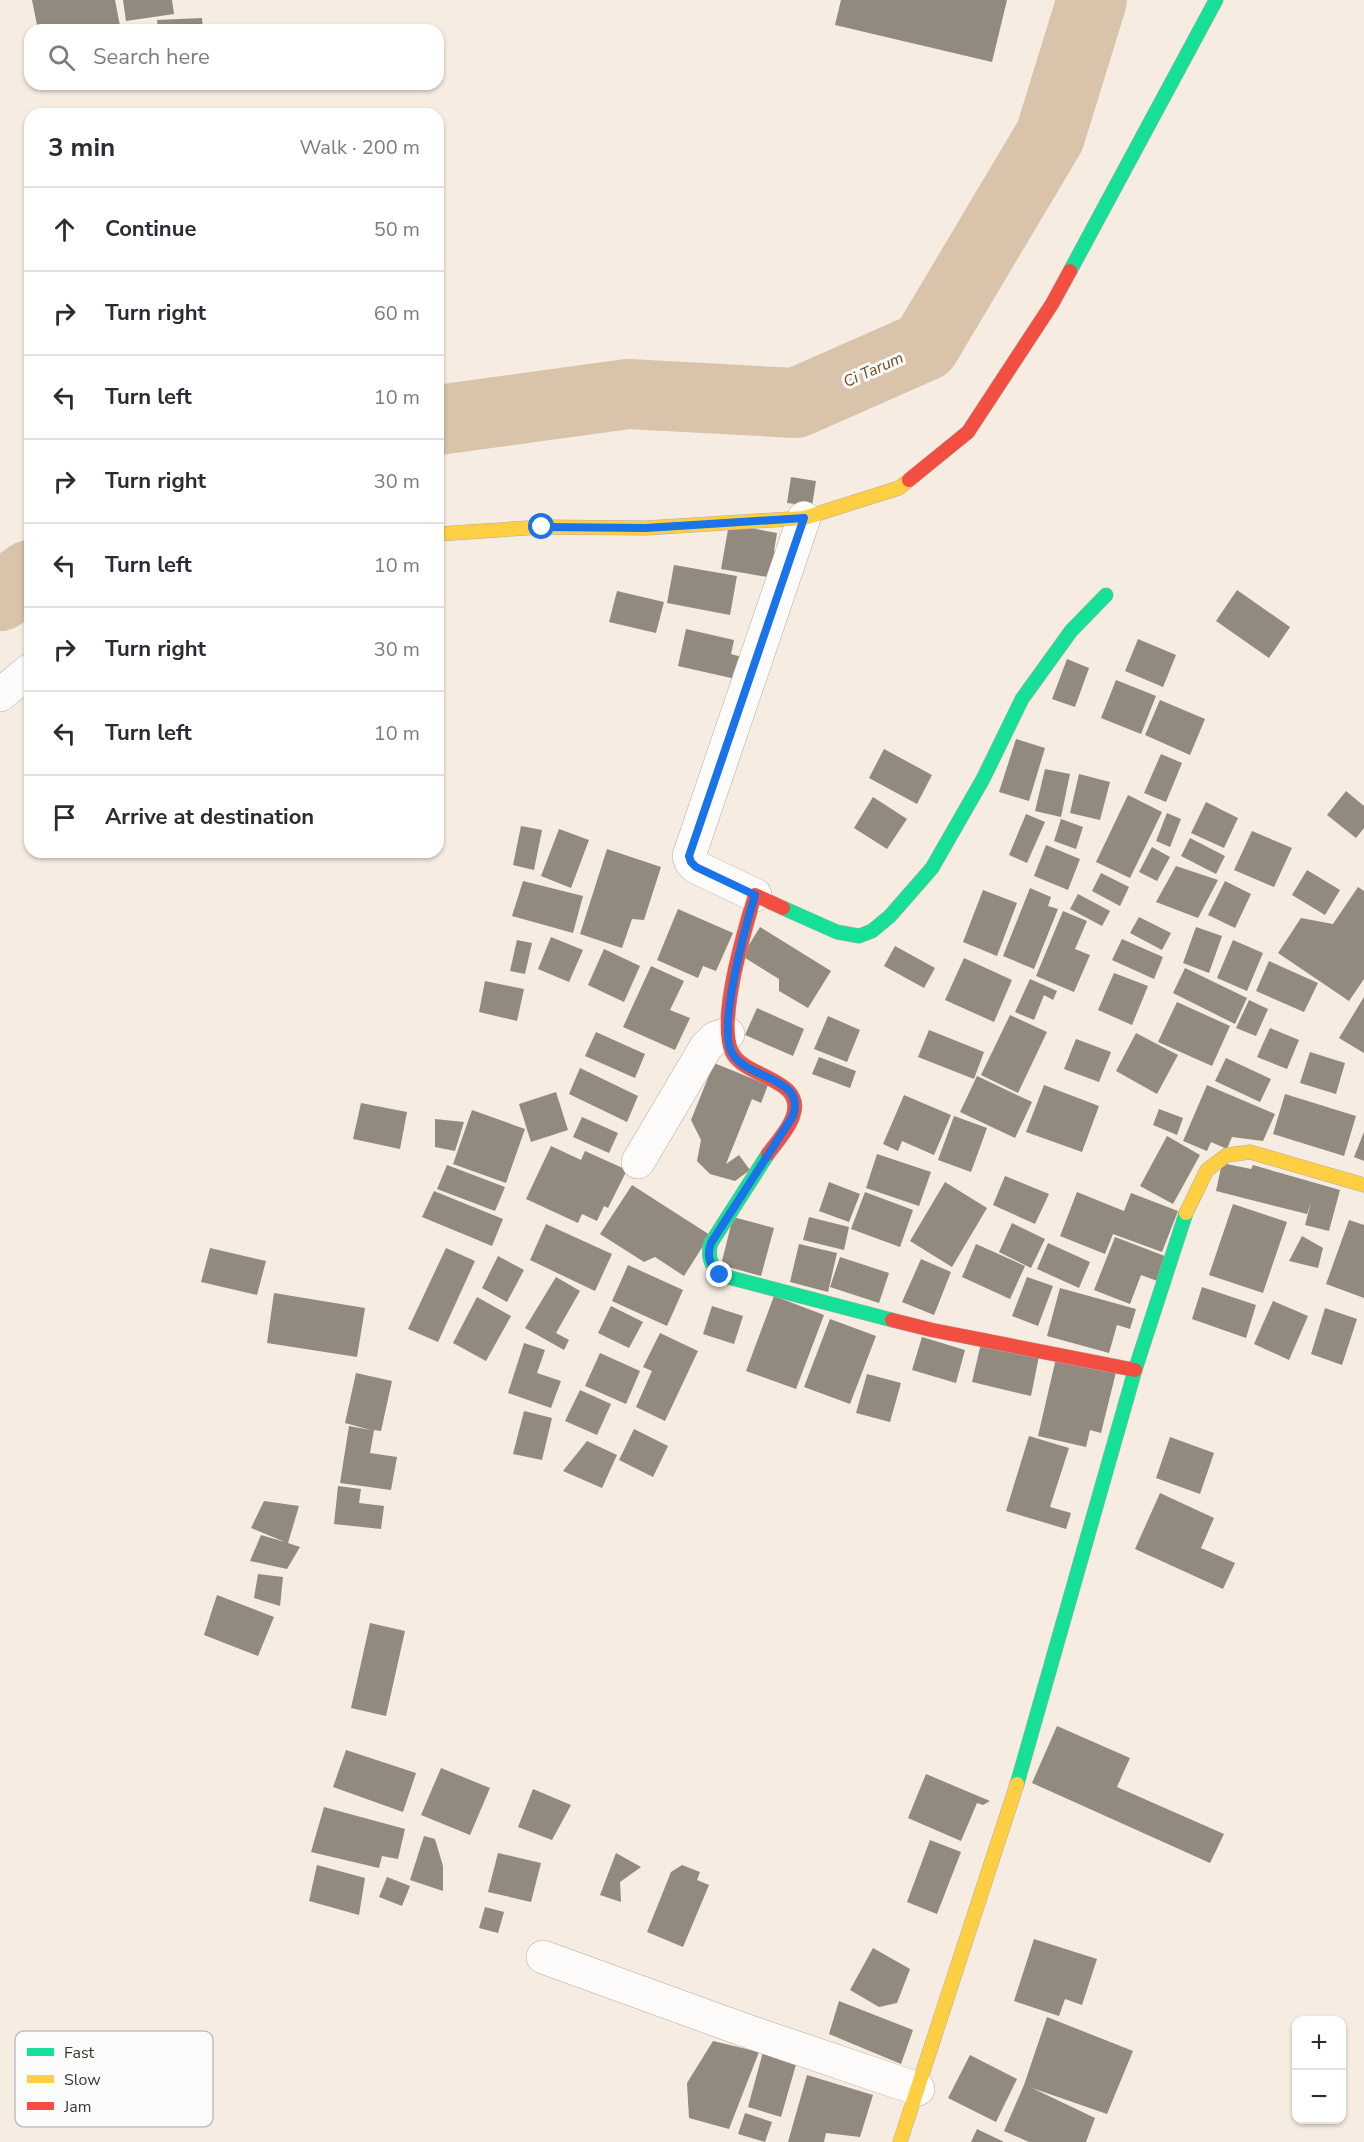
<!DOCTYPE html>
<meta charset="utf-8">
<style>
body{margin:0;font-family:"Nunito Sans",sans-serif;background:#f2f2f3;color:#2b2b33}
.controls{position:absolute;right:18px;bottom:18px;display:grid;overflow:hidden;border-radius:12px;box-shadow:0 2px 4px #0004}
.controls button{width:54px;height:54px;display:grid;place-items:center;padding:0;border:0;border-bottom:2px solid #e1e1e2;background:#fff;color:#2b2b33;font:30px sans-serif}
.stop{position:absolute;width:18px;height:18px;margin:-14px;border:4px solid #1a73e8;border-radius:50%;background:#fff}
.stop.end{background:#1a73e8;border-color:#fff;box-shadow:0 2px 6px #0008}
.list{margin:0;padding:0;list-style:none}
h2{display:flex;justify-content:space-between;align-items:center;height:78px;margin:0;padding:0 24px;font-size:26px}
h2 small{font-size:20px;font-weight:400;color:#7c7c81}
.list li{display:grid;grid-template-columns:39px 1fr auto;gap:18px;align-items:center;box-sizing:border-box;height:84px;padding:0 24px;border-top:2px solid #e1e1e2}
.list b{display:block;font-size:22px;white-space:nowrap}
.list em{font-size:20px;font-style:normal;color:#7c7c81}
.icon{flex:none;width:33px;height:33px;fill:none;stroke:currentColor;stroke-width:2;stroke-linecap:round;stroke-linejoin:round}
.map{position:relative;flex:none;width:1364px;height:2142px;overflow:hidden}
.search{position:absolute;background:#fff;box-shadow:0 2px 4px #0004;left:24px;top:24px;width:420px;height:66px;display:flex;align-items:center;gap:15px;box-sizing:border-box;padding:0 21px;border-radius:18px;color:#7c7c81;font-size:22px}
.panel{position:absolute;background:#fff;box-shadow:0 2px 4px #0004;left:24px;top:108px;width:420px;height:750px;border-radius:18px}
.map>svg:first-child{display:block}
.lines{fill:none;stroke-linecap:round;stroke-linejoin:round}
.river{stroke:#d9c3ab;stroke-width:70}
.building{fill:#92897f}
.street-casing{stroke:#b4aca3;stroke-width:34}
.fast-casing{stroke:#b4aca3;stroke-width:15}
.slow-casing{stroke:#b4aca3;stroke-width:15}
.jam-casing{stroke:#b4aca3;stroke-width:15}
.street{stroke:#fefcfa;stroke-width:33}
.fast{stroke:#16e098;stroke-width:14}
.slow{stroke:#ffcf43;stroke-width:14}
.jam{stroke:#f24e42;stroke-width:14}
.route{stroke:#1a73e8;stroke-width:8}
.labels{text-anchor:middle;stroke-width:6;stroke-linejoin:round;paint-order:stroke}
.water-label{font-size:16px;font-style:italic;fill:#734c1d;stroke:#fcfcfc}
.key{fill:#fcfcfc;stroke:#c2c0bd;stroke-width:1.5}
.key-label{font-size:16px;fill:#3c332a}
</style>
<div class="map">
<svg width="1364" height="2142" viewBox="0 0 1364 2142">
<rect width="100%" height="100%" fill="#f6ece1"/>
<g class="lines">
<!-- river -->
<g class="river">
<path d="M438,420L628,394L796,403L925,346L1050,136L1092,0"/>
<path d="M0,596L30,575"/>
</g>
</g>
<!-- building -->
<g class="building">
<path d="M32,0H115L120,26L98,30H38Z"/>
<path d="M123,0H172L174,14L126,21Z"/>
<path d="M841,0H1007L992,62L835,25Z"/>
<path d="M202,18L203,30H158L157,20Z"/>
<path d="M791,477L816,481L812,506L787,503Z"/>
<path d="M729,524L777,533L774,551L784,553L779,579L721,569Z"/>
<path d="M674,565L737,576L730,615L667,603Z"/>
<path d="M1237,590L1290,627L1269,658L1216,621Z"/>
<path d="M617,591L664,602L656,633L609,622Z"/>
<path d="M686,629L734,640L731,654L745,658L740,680L678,666Z"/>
<path d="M1138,639L1176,655L1163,687L1125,671Z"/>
<path d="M1067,659L1089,668L1075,707L1052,699Z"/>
<path d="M1116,680L1156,696L1141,734L1101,718Z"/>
<path d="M1160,700L1205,719L1190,755L1145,735Z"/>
<path d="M1016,739L1045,748L1029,801L999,792Z"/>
<path d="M884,749L932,775L917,804L869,778Z"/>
<path d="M1161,754L1182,763L1166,802L1144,793Z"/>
<path d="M1045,769L1070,774L1061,817L1035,811Z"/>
<path d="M1079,774L1110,782L1100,820L1070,813Z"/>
<path d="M1346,791L1364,806V828L1356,838L1327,815Z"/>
<path d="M1128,795L1162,812L1130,878L1096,862Z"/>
<path d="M873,797L907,819L887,849L854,828Z"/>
<path d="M1206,802L1238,818L1224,848L1191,833Z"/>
<path d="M1167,813L1181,819L1170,847L1156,841Z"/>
<path d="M1026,814L1045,822L1027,863L1009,855Z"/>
<path d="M1061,819L1083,827L1076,849L1054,841Z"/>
<path d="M521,826L542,830L534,870L513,865Z"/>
<path d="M559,829L589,840L571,888L541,876Z"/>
<path d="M1252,831L1292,848L1274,887L1234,870Z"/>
<path d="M1190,838L1225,856L1216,874L1181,856Z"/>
<path d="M1046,845L1080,859L1068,890L1034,876Z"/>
<path d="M1152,847L1170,857L1157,881L1139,872Z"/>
<path d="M607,849L661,867L644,920L632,919L622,948L580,934Z"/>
<path d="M1176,866L1218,880L1198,918L1156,902Z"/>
<path d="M1307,870L1340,890L1325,915L1292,895Z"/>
<path d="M1101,873L1129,887L1120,906L1092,891Z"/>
<path d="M523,881L583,896L573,933L512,916Z"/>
<path d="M1225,881L1251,894L1235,928L1208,915Z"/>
<path d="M1358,887L1364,891V979L1349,1001L1278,953L1301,918L1333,924Z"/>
<path d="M1030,888L1051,897L1048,906L1058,909L1034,969L1003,956Z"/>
<path d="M983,890L1017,903L997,956L963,942Z"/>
<path d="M1078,894L1110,911L1102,926L1070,909Z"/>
<path d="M678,909L733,933L716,971L703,966L698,978L657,960Z"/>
<path d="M1063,911L1087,921L1075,949L1090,955L1074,992L1036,976Z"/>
<path d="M1139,917L1171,933L1162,950L1130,933Z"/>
<path d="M760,927L831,971L808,1008L779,991V979L742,956Z"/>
<path d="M1196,927L1222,936L1209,973L1183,963Z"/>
<path d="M551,937L583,950L569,982L538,969Z"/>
<path d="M1122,939L1163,957L1154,979L1112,960Z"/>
<path d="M517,940L532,943L525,974L510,971Z"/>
<path d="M1233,940L1263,953L1247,991L1217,978Z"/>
<path d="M895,946L935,968L924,988L884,966Z"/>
<path d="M604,949L640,966L624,1002L588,985Z"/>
<path d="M964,958L1012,980L994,1022L945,1000Z"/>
<path d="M1269,961L1318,983L1304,1012L1256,991Z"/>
<path d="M651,966L684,981L670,1010L690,1018L675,1050L623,1027Z"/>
<path d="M1185,968L1247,998L1235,1024L1173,993Z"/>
<path d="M1114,973L1148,986L1132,1025L1098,1010Z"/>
<path d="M1030,979L1057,991L1053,1000L1044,995L1034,1020L1015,1012Z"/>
<path d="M485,981L524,989L517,1021L479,1012Z"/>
<path d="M1364,997V1053L1339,1038Z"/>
<path d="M1249,1000L1268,1009L1256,1036L1236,1028Z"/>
<path d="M1177,1002L1230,1026L1212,1066L1158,1042Z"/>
<path d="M757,1008L804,1029L793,1056L745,1035Z"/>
<path d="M1010,1015L1047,1032L1018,1093L981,1075Z"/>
<path d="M828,1016L860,1030L847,1062L814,1049Z"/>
<path d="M1270,1028L1299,1040L1287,1069L1257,1057Z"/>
<path d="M929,1030L984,1052L974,1079L918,1057Z"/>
<path d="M596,1032L645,1054L635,1078L585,1056Z"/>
<path d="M1136,1033L1178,1055L1157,1094L1116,1071Z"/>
<path d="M1076,1039L1111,1052L1099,1082L1064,1069Z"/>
<path d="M1310,1052L1345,1063L1336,1094L1300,1083Z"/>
<path d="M819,1057L856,1071L850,1088L812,1074Z"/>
<path d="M1226,1058L1271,1079L1260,1102L1215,1081Z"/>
<path d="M714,1063L768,1085L761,1103L752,1099L726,1164L739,1155L750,1170L735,1181L710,1174L697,1161L701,1140L691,1120Z"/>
<path d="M580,1068L638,1096L627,1122L569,1094Z"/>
<path d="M977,1076L1032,1102L1015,1138L960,1112Z"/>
<path d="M1044,1085L1099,1106L1082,1152L1026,1132Z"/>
<path d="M1207,1085L1275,1114L1263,1141L1232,1137L1227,1149L1211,1142L1207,1151L1183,1141Z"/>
<path d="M556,1092L568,1130L531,1142L519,1104Z"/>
<path d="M1285,1094L1356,1116L1344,1156L1273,1134Z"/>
<path d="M904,1095L951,1115L934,1155L902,1141L898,1151L883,1144Z"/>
<path d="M361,1103L407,1112L400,1149L353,1139Z"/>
<path d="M1159,1109L1183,1118L1177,1135L1153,1125Z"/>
<path d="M472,1110L525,1129L506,1183L453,1164Z"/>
<path d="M954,1116L987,1128L971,1172L938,1160Z"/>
<path d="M582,1117L618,1133L609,1153L573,1137Z"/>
<path d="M435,1119L464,1122L455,1151L435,1147Z"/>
<path d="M1364,1132V1161L1354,1157Z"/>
<path d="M1167,1136L1200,1155L1173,1204L1140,1186Z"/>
<path d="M551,1146L581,1160L585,1151L627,1170L608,1208L604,1206L597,1221L582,1214L578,1223L526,1199Z"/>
<path d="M877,1154L931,1172L919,1206L866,1188Z"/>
<path d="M1222,1163L1251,1169L1253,1165L1340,1190L1329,1231L1305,1225L1311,1202L1307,1214L1216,1191Z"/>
<path d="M447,1165L505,1187L495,1211L437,1189Z"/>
<path d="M1005,1176L1049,1194L1035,1224L993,1205Z"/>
<path d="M829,1182L860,1194L849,1222L819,1211Z"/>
<path d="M945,1182L987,1208L952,1267L910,1241Z"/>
<path d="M632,1185L710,1235L684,1276L655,1257L644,1262L600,1234Z"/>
<path d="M434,1191L503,1219L492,1246L422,1217Z"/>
<path d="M865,1192L913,1210L900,1247L851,1229Z"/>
<path d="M1077,1192L1124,1211L1131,1193L1178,1211L1162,1252L1113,1234L1105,1254L1060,1236Z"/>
<path d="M1233,1204L1287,1222L1263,1293L1209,1275Z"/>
<path d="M733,1217L774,1228L761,1276L721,1265Z"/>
<path d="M809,1217L849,1227L844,1250L803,1240Z"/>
<path d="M1349,1220L1364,1225V1298L1326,1284Z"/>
<path d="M1012,1223L1045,1239L1031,1268L999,1252Z"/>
<path d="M546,1224L612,1254L595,1291L530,1260Z"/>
<path d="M1302,1236L1323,1248L1318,1268L1289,1261Z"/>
<path d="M1115,1237L1170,1258L1160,1282L1141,1275L1130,1304L1094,1290Z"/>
<path d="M1048,1243L1090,1262L1079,1288L1037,1269Z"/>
<path d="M799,1244L837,1253L828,1292L790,1282Z"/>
<path d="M976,1244L1025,1266L1010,1299L962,1277Z"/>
<path d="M210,1248L266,1261L257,1295L201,1282Z"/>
<path d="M446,1248L475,1261L438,1342L408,1329Z"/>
<path d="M498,1256L524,1270L507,1302L482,1288Z"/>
<path d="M840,1257L889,1273L879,1303L830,1287Z"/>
<path d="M921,1259L951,1272L934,1315L902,1302Z"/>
<path d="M628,1265L683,1290L667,1326L612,1301Z"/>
<path d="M556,1277L580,1291L556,1333L569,1340L564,1350L525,1328Z"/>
<path d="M1027,1277L1053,1286L1038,1326L1012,1316Z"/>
<path d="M1202,1287L1256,1305L1246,1338L1192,1319Z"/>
<path d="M1060,1288L1136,1309L1130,1329L1117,1325L1109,1353L1047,1336Z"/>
<path d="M274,1293L365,1308L357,1357L267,1343Z"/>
<path d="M774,1296L824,1315L796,1389L746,1371Z"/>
<path d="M477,1297L511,1316L486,1361L453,1343Z"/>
<path d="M1273,1301L1308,1316L1289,1360L1254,1344Z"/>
<path d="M611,1306L643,1322L629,1348L598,1333Z"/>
<path d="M712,1306L743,1316L734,1344L703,1334Z"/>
<path d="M1325,1308L1357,1319L1342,1365L1311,1354Z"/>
<path d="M830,1319L876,1336L850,1404L804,1387Z"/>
<path d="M660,1333L698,1351L665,1421L636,1407L652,1371L643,1367Z"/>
<path d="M922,1337L965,1350L956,1383L912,1370Z"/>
<path d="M524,1343L545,1350L537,1373L561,1381L551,1408L508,1393Z"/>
<path d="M981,1343L1039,1356L1031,1396L972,1382Z"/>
<path d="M600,1353L640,1371L626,1404L585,1386Z"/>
<path d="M1057,1354L1117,1368L1101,1433L1090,1430L1086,1447L1038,1436Z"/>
<path d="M356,1373L392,1381L381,1431L374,1430L370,1453L397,1457L391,1490L340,1483L349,1426L371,1430L345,1423Z"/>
<path d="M867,1374L901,1383L890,1422L856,1413Z"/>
<path d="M580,1390L611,1404L597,1435L565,1421Z"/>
<path d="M524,1411L552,1418L542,1460L513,1454Z"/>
<path d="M634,1429L668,1446L653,1477L619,1460Z"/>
<path d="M1029,1436L1069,1448L1050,1507L1071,1513L1066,1529L1006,1511Z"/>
<path d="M1170,1437L1214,1453L1200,1494L1156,1478Z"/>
<path d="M587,1441L617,1455L602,1488L563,1471Z"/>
<path d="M338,1486L361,1489L359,1503L384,1506L381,1529L334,1524Z"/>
<path d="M1160,1493L1214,1518L1201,1548L1235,1563L1223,1589L1135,1549Z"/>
<path d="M264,1501L299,1506L288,1543L300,1547L287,1569L250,1561L261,1535L285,1542L251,1528Z"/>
<path d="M258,1574L283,1577L280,1606L254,1598Z"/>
<path d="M217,1595L274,1617L258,1656L204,1635Z"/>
<path d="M370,1623L405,1631L386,1716L351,1708Z"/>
<path d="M1057,1726L1130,1758L1117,1787L1224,1834L1210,1863L1032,1783Z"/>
<path d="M346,1750L416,1773L403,1812L333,1787Z"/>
<path d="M441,1768L490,1788L470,1835L421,1815Z"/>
<path d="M926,1774L990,1801L983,1805L977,1803L961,1841L908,1818Z"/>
<path d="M533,1789L571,1805L552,1840L518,1827Z"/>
<path d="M324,1807L405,1829L398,1859L382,1856L379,1868L311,1852Z"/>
<path d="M424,1836L435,1839L443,1866V1891L410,1880Z"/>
<path d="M930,1840L961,1852L937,1914L907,1902Z"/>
<path d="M498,1853L541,1863L531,1902L488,1892Z"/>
<path d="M616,1853L641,1867L620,1882L621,1902L600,1895Z"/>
<path d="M317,1865L365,1878L359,1915L309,1901Z"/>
<path d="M682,1865L700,1872L697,1880L709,1885L683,1947L647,1932L671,1872Z"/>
<path d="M387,1877L410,1886L402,1906L379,1897Z"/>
<path d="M485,1907L504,1912L498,1933L479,1928Z"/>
<path d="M1034,1939L1097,1959L1082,2005L1065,1999L1059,2016L1014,2001Z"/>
<path d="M873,1948L910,1969L897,2003L879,2007L850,1990Z"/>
<path d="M839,2001L913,2030L901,2064L829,2034Z"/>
<path d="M1047,2017L1133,2051L1107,2114L1032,2088L1095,2118L1086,2142H1029L1004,2131L1024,2085Z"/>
<path d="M713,2041L759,2052L729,2129L689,2118L687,2083Z"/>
<path d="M763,2052L797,2061L781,2117L748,2107Z"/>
<path d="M970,2055L1017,2079L996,2122L948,2098Z"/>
<path d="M807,2075L873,2095L860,2137L826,2133L824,2142H788Z"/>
<path d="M745,2113L772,2122L765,2142L738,2134Z"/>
<path d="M977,2129L1004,2142H971Z"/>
</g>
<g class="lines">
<!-- street casing -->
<g class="street-casing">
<g id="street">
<path d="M0,695L30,670"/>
<path d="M755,895L696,867L691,862L689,856L804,518"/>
<path d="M638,1162L706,1047L715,1038L728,1034"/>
<path d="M543,1957L747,2031L918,2089"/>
</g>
</g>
<!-- fast casing -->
<g class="fast-casing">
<g id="fast">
<path d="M1070,271L1216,0"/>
<path d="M783,908L837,932L859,936L872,931L890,916L932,868L983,779L1022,699L1071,631L1106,595"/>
<path d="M768,1154L711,1243C707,1257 711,1265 720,1275L892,1320"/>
<path d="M1017,1784L1135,1370L1186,1213"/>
</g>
</g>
<!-- slow casing -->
<g class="slow-casing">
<g id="slow">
<path d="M438,534L542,527L646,528L804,518L899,488L909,480"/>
<path d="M1186,1213L1207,1170L1227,1155L1250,1152L1364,1185"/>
<path d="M900,2142L1017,1784"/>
</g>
</g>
<!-- jam casing -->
<g class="jam-casing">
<g id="jam">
<path d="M909,480L968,432L1052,304L1070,271"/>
<path d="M768,1154C776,1143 789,1129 793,1116C806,1078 744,1078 732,1052C717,1020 745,929 755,895L783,908"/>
<path d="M892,1320L932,1330L1135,1370"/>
</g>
</g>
<!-- street -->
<use href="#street" class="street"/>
<!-- fast -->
<use href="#fast" class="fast"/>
<!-- slow -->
<use href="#slow" class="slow"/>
<!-- jam -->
<use href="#jam" class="jam"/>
</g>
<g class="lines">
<!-- route -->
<path class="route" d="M542,527L646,528L804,518L689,856L691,862L696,867L755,895C746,925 717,1028 732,1053C747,1080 806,1076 793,1116L711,1243C706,1257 710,1264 720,1275"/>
</g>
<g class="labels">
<!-- water labels -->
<g class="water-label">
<text transform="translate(873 369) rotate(-24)" y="6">Ci Tarum</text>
</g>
</g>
<!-- legend -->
<rect x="15" y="2031" width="198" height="96" rx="9" class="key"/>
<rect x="27" y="2048" width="27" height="8" fill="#16e098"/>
<rect x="27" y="2075" width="27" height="8" fill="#ffcf43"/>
<rect x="27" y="2102" width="27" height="8" fill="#f24e42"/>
<g class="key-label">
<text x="64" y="2058">Fast</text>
<text x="64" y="2085">Slow</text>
<text x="64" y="2112">Jam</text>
</g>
</svg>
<div class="controls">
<button>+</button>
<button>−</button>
</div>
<div class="stop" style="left:542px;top:527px"></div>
<div class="stop end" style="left:720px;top:1275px"></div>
<div class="search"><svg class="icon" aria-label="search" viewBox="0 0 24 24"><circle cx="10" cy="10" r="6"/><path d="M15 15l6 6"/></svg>Search here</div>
<section class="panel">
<h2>3 min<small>Walk · 200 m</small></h2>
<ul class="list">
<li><svg class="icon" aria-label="ahead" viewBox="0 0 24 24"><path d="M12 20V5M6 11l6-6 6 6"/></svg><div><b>Continue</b></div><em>50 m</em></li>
<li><svg class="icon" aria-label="right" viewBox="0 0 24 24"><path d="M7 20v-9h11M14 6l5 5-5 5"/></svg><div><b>Turn right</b></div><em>60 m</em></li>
<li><svg class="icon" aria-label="left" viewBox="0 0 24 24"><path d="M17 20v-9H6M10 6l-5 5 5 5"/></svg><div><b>Turn left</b></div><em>10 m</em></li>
<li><svg class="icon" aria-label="right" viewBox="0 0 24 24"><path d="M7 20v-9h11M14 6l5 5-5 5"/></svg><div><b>Turn right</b></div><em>30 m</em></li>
<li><svg class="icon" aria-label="left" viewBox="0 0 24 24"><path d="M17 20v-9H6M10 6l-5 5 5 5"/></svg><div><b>Turn left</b></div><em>10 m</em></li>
<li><svg class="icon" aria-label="right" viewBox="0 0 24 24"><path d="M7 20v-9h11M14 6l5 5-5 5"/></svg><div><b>Turn right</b></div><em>30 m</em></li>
<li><svg class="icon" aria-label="left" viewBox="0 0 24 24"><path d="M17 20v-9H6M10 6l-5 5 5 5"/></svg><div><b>Turn left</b></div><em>10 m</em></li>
<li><svg class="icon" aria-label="arrive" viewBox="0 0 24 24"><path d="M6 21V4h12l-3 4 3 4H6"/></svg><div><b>Arrive at destination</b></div></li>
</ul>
</section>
</div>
